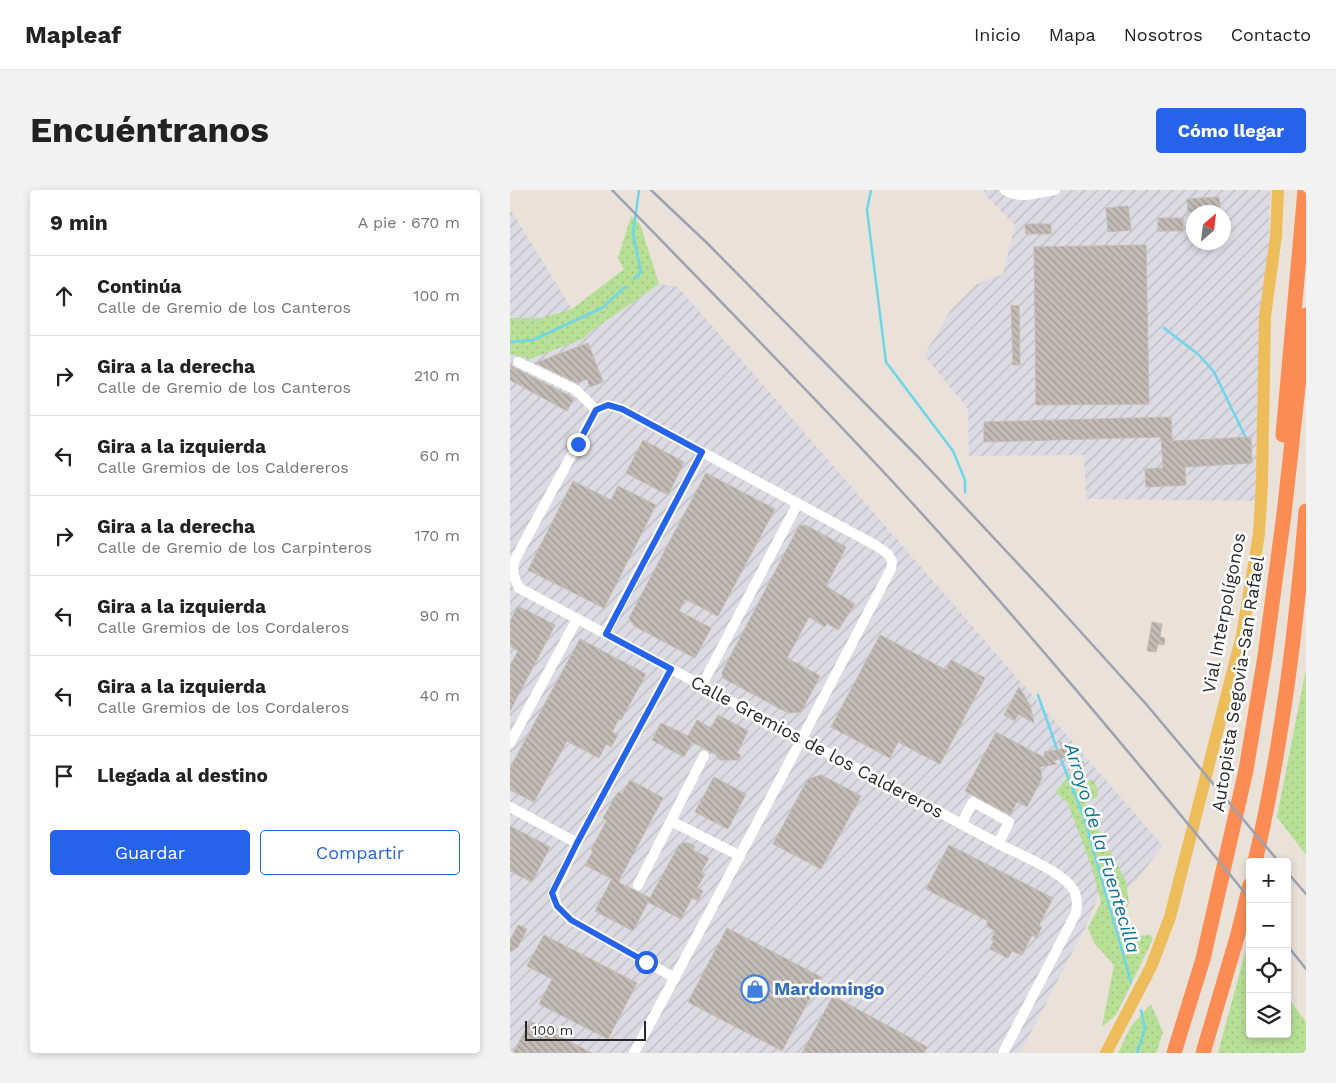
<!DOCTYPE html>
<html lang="es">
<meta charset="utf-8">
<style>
body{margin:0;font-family:"Work Sans",sans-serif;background:#f2f2f2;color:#222}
.controls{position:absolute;right:15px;bottom:15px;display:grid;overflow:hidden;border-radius:5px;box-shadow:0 2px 8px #0003}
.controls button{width:45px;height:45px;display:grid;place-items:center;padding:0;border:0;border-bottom:1px solid #e0e0e0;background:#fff;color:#222;font:25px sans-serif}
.compass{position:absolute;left:676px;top:15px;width:45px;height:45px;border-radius:50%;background:#fff;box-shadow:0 2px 8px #0003;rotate:28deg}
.scale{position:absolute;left:15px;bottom:12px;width:121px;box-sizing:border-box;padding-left:5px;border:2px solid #282828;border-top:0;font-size:14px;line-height:18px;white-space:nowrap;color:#282828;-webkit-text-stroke:4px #fff;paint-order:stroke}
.stop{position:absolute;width:15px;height:15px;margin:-11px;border:4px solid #2563eb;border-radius:50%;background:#fff}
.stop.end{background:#2563eb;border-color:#fff;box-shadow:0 1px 5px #0008}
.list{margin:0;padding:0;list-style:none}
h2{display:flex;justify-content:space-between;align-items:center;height:65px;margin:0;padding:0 20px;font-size:21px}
h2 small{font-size:16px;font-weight:400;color:#767676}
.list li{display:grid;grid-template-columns:32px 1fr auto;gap:15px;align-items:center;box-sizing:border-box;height:80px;padding:0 20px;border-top:1px solid #e0e0e0}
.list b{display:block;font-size:19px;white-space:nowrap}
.list p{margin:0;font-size:16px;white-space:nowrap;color:#767676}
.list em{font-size:16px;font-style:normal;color:#767676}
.actions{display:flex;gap:10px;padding:15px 20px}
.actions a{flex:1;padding:11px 0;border:1px solid #2563eb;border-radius:5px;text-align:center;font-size:18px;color:#2563eb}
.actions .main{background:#2563eb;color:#fff}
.icon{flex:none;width:28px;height:28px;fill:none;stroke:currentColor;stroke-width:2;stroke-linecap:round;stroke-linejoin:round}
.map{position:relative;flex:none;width:796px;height:863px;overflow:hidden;border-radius:5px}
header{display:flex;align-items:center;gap:30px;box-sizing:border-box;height:70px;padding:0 25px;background:#fff;border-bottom:1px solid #e0e0e0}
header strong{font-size:24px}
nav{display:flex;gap:28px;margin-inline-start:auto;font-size:18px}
.intro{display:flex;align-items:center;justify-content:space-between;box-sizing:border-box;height:120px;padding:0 30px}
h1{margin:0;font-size:35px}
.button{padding:12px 22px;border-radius:5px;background:#2563eb;color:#fff;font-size:18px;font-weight:700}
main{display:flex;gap:30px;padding:0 30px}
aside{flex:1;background:#fff;border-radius:5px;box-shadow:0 2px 8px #0003}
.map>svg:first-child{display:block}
.industrial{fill:url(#industrial-furrows);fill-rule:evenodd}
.grass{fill:url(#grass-dots)}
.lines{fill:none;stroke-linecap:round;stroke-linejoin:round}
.stream{stroke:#6dd6eb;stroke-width:2.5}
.building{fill:url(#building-back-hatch);stroke:#c5bdb3}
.minor{stroke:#fff;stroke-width:10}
.major{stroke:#edbd5b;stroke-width:12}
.highway{stroke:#fa8c54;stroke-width:15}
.rail{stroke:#9ca2b2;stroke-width:2.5}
.route{stroke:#2563eb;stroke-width:6}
.labels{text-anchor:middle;stroke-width:5;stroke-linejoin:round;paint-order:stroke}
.street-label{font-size:18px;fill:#282828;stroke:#fff}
.shop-label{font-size:18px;font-weight:bold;fill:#366cbe;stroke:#fff;text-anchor:start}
.water-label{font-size:19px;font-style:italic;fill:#107393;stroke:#fff}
</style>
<header>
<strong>Mapleaf</strong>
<nav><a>Inicio</a><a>Mapa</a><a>Nosotros</a><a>Contacto</a></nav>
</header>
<div class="intro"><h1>Encuéntranos</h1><a class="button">Cómo llegar</a></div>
<main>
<aside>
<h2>9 min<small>A pie · 670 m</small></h2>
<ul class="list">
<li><svg class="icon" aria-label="ahead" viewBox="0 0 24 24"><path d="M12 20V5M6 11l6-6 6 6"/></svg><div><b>Continúa</b><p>Calle de Gremio de los Canteros</p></div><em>100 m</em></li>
<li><svg class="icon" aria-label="right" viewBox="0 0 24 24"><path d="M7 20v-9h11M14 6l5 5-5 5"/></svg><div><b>Gira a la derecha</b><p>Calle de Gremio de los Canteros</p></div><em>210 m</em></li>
<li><svg class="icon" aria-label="left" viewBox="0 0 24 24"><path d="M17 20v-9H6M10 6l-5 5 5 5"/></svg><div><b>Gira a la izquierda</b><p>Calle Gremios de los Caldereros</p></div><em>60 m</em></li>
<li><svg class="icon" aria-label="right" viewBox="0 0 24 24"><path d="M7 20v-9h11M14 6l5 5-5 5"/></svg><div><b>Gira a la derecha</b><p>Calle de Gremio de los Carpinteros</p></div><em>170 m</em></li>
<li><svg class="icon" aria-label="left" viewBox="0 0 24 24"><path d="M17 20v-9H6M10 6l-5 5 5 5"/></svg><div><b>Gira a la izquierda</b><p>Calle Gremios de los Cordaleros</p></div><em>90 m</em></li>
<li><svg class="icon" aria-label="left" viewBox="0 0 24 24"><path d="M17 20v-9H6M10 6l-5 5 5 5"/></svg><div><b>Gira a la izquierda</b><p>Calle Gremios de los Cordaleros</p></div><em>40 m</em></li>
<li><svg class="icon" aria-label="arrive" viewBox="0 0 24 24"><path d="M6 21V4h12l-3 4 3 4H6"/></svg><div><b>Llegada al destino</b></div></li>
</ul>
<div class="actions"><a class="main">Guardar</a><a>Compartir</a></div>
</aside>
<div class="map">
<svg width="796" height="863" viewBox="0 0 796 863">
<defs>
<pattern id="industrial-furrows" width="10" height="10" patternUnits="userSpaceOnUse" patternTransform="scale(1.25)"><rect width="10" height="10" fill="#dcdae2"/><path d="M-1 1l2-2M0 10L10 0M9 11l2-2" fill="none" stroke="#bdbbc2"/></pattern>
<pattern id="grass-dots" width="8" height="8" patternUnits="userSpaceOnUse" patternTransform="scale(1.25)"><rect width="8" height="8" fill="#b7e096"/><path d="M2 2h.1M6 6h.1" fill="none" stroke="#9dc081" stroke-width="1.8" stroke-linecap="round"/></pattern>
<pattern id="building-back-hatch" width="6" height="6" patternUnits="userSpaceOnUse" patternTransform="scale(1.25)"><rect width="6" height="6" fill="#c2bbb6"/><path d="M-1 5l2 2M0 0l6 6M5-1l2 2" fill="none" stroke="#9e9894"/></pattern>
</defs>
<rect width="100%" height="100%" fill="#eae1d9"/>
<!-- industrial -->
<g class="industrial">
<path d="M474,0H760L756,311L576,309L574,265L459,266L458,219L414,165L441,120L467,94L493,84L505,35L475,5ZM684,22H714V52H684Z"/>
<path d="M0,19L62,119L80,142L149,94L168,97L653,656L625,692L609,704L602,667L580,728L510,863H0Z"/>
</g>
<!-- grass -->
<g class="grass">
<path d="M121,26L130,34L149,94L80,142L73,149L20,169L0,164V128H32L62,119L114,79L108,68Z"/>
<path d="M796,479V665L767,627Z"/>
<path d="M561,582L570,598L581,589L586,594L588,606L575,614L616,691L619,714L612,724L614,738L623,748L640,744L643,749L606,825L592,837L604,775L584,753L578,738L591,712L581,675L558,614L546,602Z"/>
<path d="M738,752L740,755V844H777V806L796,832V863H708Z"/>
<path d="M641,814L653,842L646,863H608L621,836Z"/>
</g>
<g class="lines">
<!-- stream -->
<g class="stream">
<path d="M361,0L357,20L376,172L443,261L455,290V302"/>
<path d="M124,89L131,82L123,44L129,0"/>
<path d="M654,138L689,165L704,182L735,246"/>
<path d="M0,152L23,150L92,118L115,97"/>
<path d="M528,505L548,562"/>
<path d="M550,567L574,627L621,792"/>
<path d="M627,863L635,839L631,820"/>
</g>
</g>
<!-- building -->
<g class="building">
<path d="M709,7L710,22H678L677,9Z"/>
<path d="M618,16L621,40L598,42L596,18Z"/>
<rect x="648" y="28" width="25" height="13"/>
<path d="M515,34H541V44H516Z"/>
<path d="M636,55L639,214L526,215L524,57Z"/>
<path d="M501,115L509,116L510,175H503Z"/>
<path d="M78,153L93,192L80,197L77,189L67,193L25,173Z"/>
<path d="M0,174L5,178L64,208L57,221L0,190Z"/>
<path d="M661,227L662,251L741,247L742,273L675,277L676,295L636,297L635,279L653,278L651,247L474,252V232Z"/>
<path d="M133,250L174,272L158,305L116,283Z"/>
<path d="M196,283L265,319L208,426L175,409L169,421L201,438L185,468L124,436L119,428Z"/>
<path d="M63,291L101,310L108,296L146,315L94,418L18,380Z"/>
<path d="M295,335L336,357L316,396L345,414L328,440L317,433L315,437L299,427L277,468L310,486L291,522L278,523L213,488L212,482L289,336Z"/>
<path d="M8,416L45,435L0,521V476L8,461L0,456V431Z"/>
<path d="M642,432L652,434L650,447L655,448L654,455L648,454L646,462L637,461Z"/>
<path d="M370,445L436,480L441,470L475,488L430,574L388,552L380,568L321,537Z"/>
<path d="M70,449L136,484L111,530L109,529L102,542L108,545L101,557L96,554L89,568L57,551L24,612L0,600V578Z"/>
<path d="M509,497L520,515L524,533L508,524L505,531L494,525Z"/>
<path d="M208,525L238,541L227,563L231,565L228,570H210L205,564L182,552L174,567L142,550L151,533L178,546L187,530L201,538Z"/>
<path d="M486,542L535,568L534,562L552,559L549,551L568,565L574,574L567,580L559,566L543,571L547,574L530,577L532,588L517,617L507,612L500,625L455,601Z"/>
<path d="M311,585L351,606L311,679L263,654L298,589Z"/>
<path d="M204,587L236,604L218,639L185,622Z"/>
<path d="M120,590L153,608L108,692L140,708L169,655L173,653H179L185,657L183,660L199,668L191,682L195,684L187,698L193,701L188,711L182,708L171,729L138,712L123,741L85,721L102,689L75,675L83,661L81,660L97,630L93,628L108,602L112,604Z"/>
<path d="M0,636L40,657L22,692L0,681Z"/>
<path d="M439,655L543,708L529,735L532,737L526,748L522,745L512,765L502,761L498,768L480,759L484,751L481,750L485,741L476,736L478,731L416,699Z"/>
<path d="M8,735L17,739L8,757L0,762V750Z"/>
<path d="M217,738L311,787L272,861L178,812Z"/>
<path d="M34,745L127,793L98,849L29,814L42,789L17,776Z"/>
<path d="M323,806L417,857L414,863H292Z"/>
<path d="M20,831L82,863H3Z"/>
</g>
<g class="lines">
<!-- minor -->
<g class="minor">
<path d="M495,0C508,10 531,2 545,0"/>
<path d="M8,172L66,200L86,220"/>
<path d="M95,444L192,263"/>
<path d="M161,479L67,653L43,703L47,716L61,730L165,788"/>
<path d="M192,495L288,313"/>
<path d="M0,553L67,429"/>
<path d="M0,617L67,653"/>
<path d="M161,631L230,666"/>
<path d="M451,634L463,612L499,632L488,654"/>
<path d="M128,695L194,566"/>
<path d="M124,863C211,703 296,541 381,379L382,371L378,364L365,355L112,219L98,215L86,220L4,371L3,384L9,398C106,449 202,501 299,553C362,586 425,620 487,653C508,664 544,678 560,695C567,703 568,713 566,723L493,863"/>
</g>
<!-- major -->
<path class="major" d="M596,863L641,777L660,727L732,445L749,344L752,292L755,126L766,46L768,0"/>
<!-- highway -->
<g class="highway">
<path d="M773,245L795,0"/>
<path d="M745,672C772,555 786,440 796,321"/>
<path d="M664,863L693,769L736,580L755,466L774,324L796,125"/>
<path d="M693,863L728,744L740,695"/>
</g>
<!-- rail -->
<g class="rail">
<path d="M102,0C196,96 290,192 381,290C506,425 623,567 740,709"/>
<path d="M141,0L198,54L410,269L541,409L636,514L769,672"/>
<path d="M777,682L796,704"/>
<path d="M777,755L796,779"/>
</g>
</g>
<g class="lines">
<!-- route -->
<path class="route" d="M68,254L86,220L98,215L112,219L192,262L96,444L161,479L67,653L42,703L47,716L61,730L136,772"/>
</g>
<!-- icons -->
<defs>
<g id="shop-ring" transform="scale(1.4375)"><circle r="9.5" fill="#fff" stroke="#3f7fe0" stroke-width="1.5"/><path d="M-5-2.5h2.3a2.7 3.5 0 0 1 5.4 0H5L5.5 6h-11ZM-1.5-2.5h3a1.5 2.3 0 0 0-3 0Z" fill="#3f7fe0"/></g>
</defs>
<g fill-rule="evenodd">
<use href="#shop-ring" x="245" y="799"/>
</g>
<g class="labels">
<!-- street labels -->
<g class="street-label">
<text transform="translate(714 423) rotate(-79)" y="6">Vial Interpolígonos</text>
<text transform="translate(728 494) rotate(-81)" y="6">Autopista Segovia-San Rafael</text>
<text transform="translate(307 557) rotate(28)" y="6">Calle Gremios de los Caldereros</text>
</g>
<!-- shop labels -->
<g class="shop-label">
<text x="264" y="805">Mardomingo</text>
</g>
<!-- water labels -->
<g class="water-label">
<text transform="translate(593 658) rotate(73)" y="7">Arroyo de la Fuentecilla</text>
</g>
</g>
</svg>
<div class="controls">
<button>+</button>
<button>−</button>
<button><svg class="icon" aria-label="locate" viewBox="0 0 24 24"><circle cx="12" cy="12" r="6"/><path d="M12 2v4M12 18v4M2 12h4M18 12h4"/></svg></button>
<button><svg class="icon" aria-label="layers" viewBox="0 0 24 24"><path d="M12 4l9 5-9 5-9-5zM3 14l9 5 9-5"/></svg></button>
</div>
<svg class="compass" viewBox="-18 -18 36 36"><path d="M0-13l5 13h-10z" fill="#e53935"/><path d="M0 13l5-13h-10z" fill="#767676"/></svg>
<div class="scale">100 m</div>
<div class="stop" style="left:136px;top:772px"></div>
<div class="stop end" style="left:68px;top:254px"></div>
</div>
</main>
